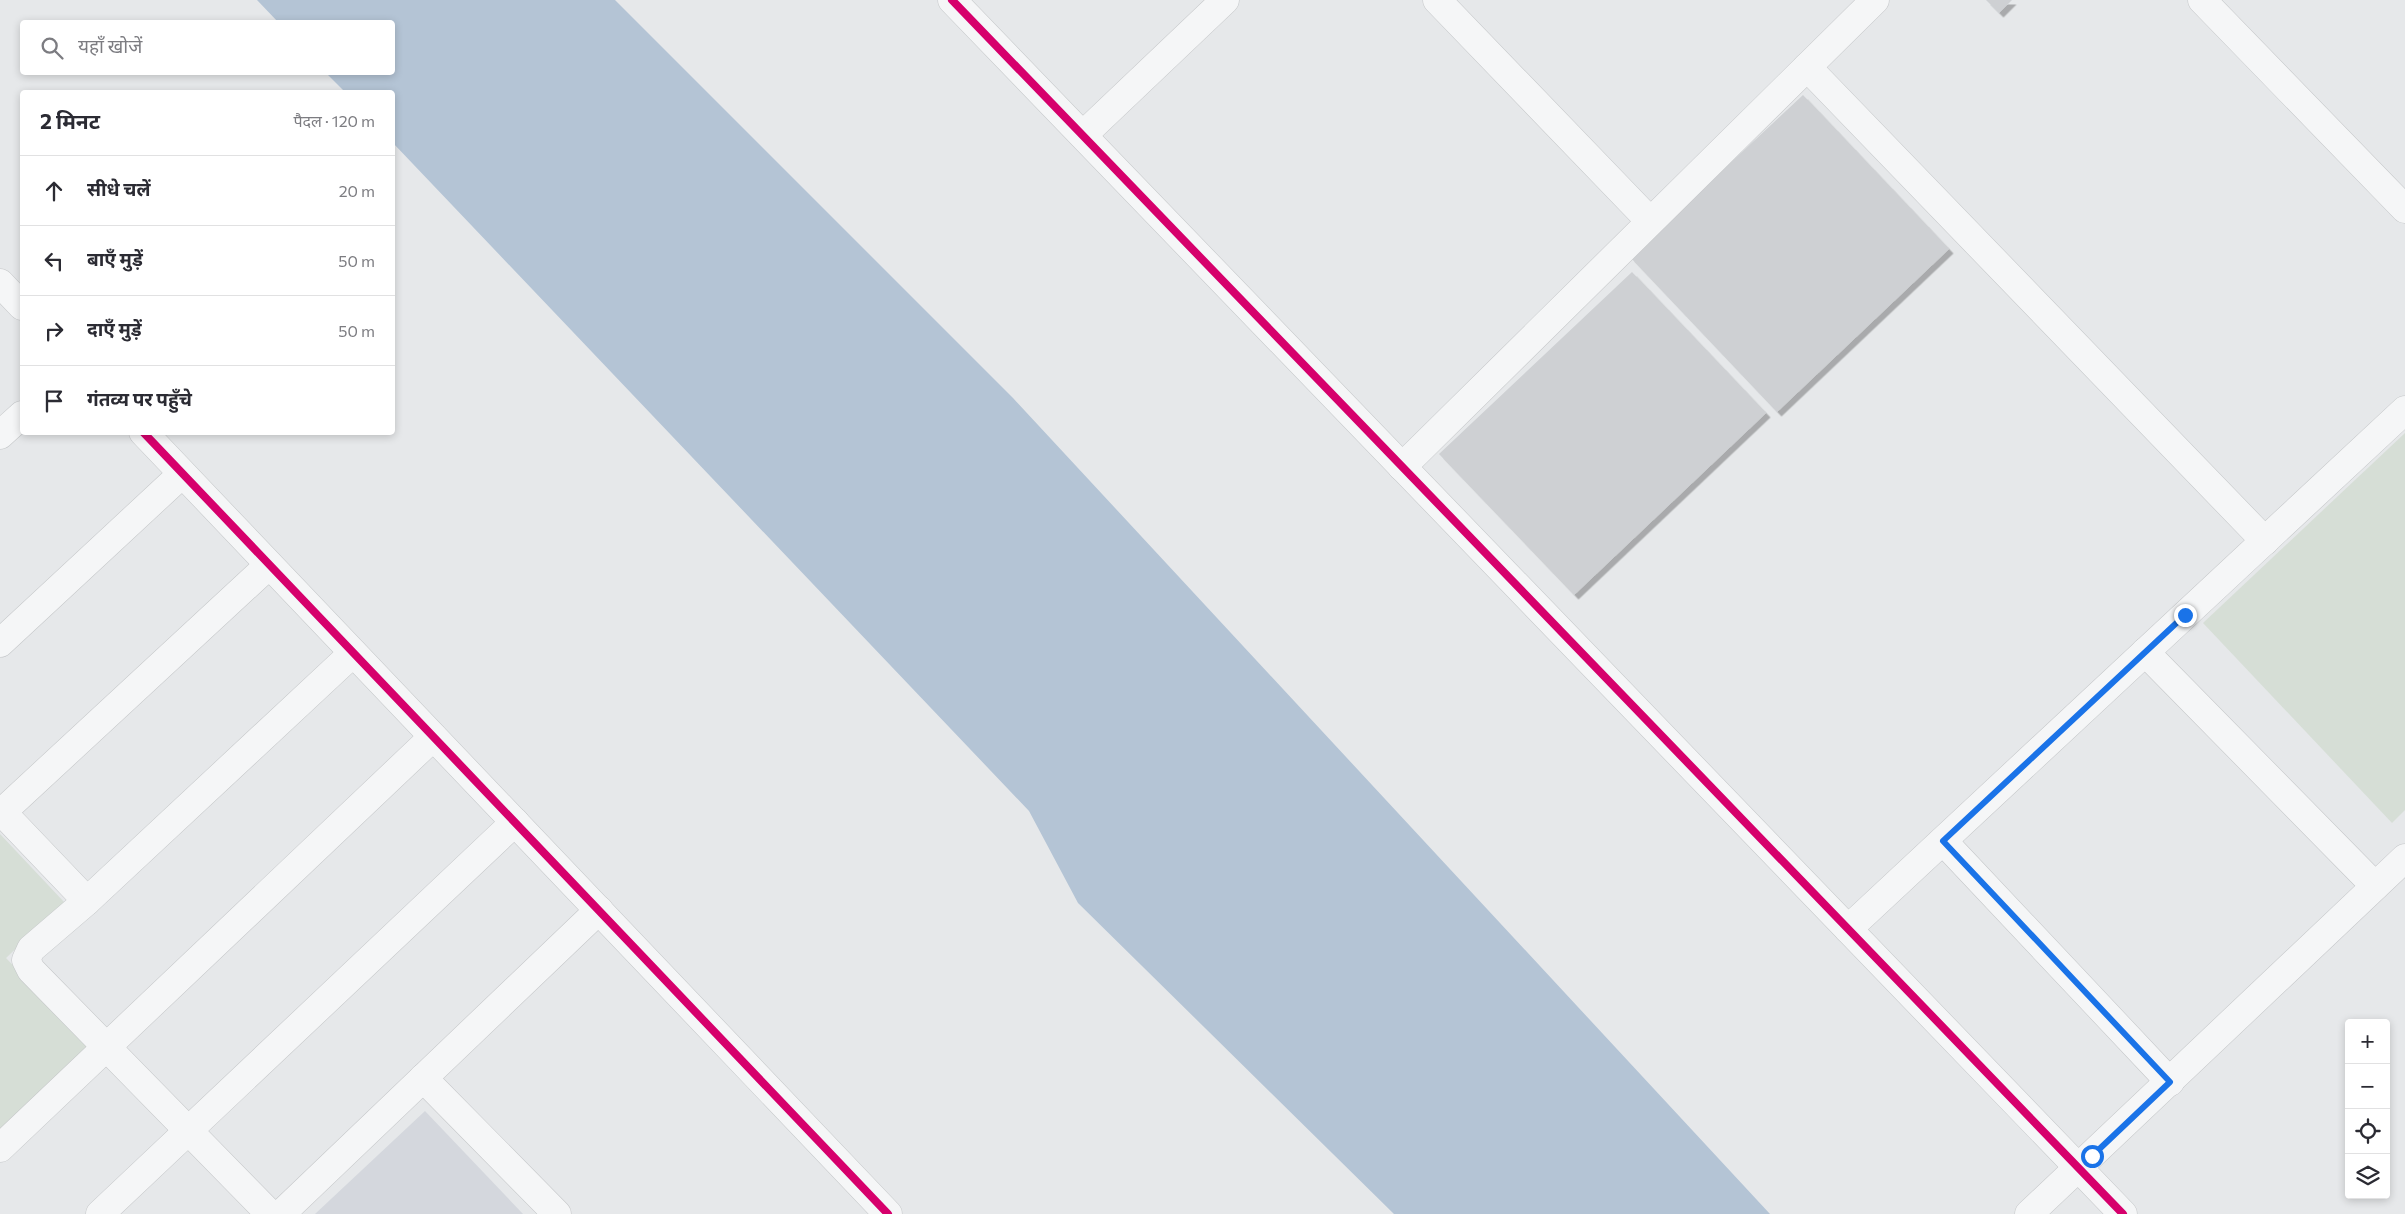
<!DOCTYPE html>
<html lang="hi">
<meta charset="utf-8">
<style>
body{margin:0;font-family:Commissioner,"Noto Sans Devanagari",sans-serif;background:#f7f7f7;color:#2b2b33}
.controls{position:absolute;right:15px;bottom:15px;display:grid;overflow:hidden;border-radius:5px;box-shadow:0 2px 8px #0003}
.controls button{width:45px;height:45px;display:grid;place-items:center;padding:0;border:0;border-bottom:1px solid #e1e1e2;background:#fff;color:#2b2b33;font:25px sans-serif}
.stop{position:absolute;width:15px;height:15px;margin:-11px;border:4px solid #1a73e8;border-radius:50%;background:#fff}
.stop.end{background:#1a73e8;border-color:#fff;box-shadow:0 1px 5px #0008}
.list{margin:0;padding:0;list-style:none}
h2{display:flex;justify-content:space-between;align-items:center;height:65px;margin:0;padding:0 20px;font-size:21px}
h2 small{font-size:16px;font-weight:400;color:#7c7c81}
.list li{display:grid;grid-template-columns:32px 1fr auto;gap:15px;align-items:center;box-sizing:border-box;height:70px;padding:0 20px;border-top:1px solid #e1e1e2}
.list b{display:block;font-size:19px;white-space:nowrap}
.list em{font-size:16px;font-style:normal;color:#7c7c81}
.icon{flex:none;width:28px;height:28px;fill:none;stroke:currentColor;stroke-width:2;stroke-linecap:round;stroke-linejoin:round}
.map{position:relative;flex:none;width:2405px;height:1214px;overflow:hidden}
.search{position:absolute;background:#fff;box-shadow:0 2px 8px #0003;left:20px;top:20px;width:375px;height:55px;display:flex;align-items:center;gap:12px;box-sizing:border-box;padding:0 18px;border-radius:5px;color:#7c7c81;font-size:19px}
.panel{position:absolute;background:#fff;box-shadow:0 2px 8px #0003;left:20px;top:90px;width:375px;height:345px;border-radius:5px}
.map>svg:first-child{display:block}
.built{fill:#d4d7dd}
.green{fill:#d6ded6}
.water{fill:#b4c4d5}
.building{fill:#ced0d3;filter:url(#shadow)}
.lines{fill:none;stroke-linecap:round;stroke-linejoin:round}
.minor-casing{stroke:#c4c6c8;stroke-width:29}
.tertiary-casing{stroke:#c4c6c8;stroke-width:29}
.minor{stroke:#f5f6f7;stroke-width:28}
.tertiary{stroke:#f5f6f7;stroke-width:28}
.cycleway-casing{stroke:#f4f6f9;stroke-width:11}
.cycleway{stroke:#d6006c;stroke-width:8}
.route{stroke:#1a73e8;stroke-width:6}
</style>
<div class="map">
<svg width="2405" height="1214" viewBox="0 0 2405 1214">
<defs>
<filter id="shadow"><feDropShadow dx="4.5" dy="4.5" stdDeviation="0" flood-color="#0004"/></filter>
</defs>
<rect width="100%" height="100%" fill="#e6e8ea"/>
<!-- built -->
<path class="built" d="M425,1111L523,1214H315Z"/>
<!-- green -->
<g class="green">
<path d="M2405,433V810L2392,823L2203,623Z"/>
<path d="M0,834L64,902L6,958L90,1046L0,1132Z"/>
</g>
<!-- water -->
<path class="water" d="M257,0H615L1013,398L1770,1214H1394L1078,903L1029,811L393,143L392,92H345L326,73L392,72V22H278Z"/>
<!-- building -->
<g class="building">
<path d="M1986,0H2012L1999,13Z"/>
<path d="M1803,95L1949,249L1777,412L1630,257Z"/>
<path d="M1632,272L1766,413L1574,595L1439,454Z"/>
</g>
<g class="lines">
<!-- minor casing -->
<g class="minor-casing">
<g id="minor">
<path d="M1437,0L1650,221"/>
<path d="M2202,0L2405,209"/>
<path d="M1807,67L2265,541"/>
<path d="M1083,135L1225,0"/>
<path d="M0,435L22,415"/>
<path d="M1402,467L1875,0"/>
<path d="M0,643L182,474"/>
<path d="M2145,652L2375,886"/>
<path d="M2,812L87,901"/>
<path d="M0,814L269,565"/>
<path d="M1943,841L2170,1082"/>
<path d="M1848,929L2405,410"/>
<path d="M423,1078L557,1214"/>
<path d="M0,1148L433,737"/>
<path d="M100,1214L515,822"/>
<path d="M270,1214L31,970L26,960L31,949L87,901L353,653"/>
<path d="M281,1214L599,910"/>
<path d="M2029,1214L2405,858"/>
</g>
</g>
<!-- tertiary casing -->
<g class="tertiary-casing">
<g id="tertiary">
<path d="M952,0L2123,1214"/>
<path d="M0,283L22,306"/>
<path d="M143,432L888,1214"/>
</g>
</g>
<!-- minor -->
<use href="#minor" class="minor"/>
<!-- tertiary -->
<use href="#tertiary" class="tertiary"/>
<!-- cycleway casing -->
<g class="cycleway-casing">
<g id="cycleway">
<path d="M952,0L2123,1214"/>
<path d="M143,432L888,1214"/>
</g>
</g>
<!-- cycleway -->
<use href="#cycleway" class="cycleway"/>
</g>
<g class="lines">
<!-- route -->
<path class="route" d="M2092,1156L2170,1082L1943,841L2185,615"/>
</g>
</svg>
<div class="controls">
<button>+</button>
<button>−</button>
<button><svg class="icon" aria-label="locate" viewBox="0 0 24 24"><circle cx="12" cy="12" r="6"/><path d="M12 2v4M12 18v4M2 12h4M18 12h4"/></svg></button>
<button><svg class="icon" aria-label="layers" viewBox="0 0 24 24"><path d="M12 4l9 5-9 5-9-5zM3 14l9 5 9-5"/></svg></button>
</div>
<div class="stop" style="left:2092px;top:1156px"></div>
<div class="stop end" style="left:2185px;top:615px"></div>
<div class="search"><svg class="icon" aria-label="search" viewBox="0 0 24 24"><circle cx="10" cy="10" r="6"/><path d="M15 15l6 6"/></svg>यहाँ खोजें</div>
<section class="panel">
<h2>2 मिनट<small>पैदल · 120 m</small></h2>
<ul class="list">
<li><svg class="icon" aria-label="ahead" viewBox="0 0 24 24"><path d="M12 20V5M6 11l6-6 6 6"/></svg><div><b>सीधे चलें</b></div><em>20 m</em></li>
<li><svg class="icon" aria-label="left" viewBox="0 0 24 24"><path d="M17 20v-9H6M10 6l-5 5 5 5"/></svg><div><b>बाएँ मुड़ें</b></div><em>50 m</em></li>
<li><svg class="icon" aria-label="right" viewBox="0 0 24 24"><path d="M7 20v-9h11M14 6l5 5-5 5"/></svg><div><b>दाएँ मुड़ें</b></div><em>50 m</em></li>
<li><svg class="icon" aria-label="arrive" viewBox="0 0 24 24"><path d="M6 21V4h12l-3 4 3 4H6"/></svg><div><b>गंतव्य पर पहुँचे</b></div></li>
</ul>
</section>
</div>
